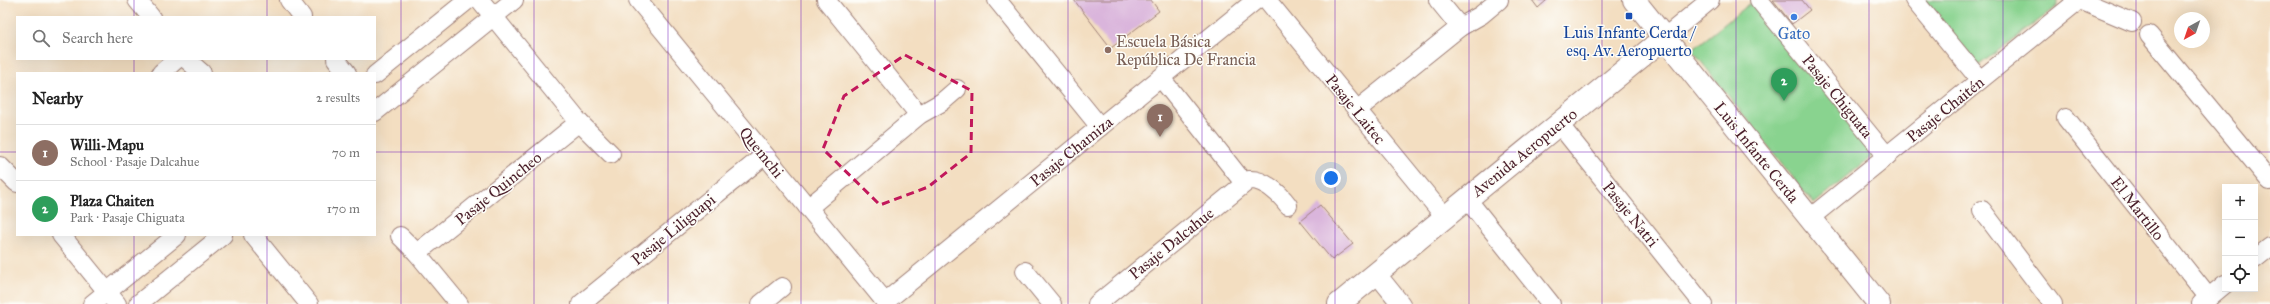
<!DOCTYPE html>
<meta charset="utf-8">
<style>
body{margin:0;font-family:"IM FELL Great Primer",serif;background:#f6f6f6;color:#222}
.controls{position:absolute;right:12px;bottom:12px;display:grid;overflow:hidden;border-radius:0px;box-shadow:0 4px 16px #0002}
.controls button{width:36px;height:36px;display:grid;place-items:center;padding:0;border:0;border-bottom:1px solid #e0e0e0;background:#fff;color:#222;font:20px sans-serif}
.compass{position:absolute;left:2174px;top:12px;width:36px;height:36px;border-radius:50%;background:#fff;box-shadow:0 4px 16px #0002;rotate:220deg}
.you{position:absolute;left:1331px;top:178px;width:14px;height:14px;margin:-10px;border:3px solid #fff;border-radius:50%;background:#1a73e8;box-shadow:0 0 0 6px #1a73e833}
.badge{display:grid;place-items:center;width:26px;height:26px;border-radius:50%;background:#db2777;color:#fff;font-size:13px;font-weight:700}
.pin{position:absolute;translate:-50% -33px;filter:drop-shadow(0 1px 2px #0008)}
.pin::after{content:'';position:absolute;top:21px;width:14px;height:12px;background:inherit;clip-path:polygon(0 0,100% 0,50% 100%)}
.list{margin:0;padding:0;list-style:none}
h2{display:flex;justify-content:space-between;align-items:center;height:52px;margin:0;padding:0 16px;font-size:17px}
h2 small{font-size:13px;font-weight:400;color:#767676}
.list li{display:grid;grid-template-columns:26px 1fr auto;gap:12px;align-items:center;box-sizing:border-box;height:56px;padding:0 16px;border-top:1px solid #e0e0e0}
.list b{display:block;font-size:15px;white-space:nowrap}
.list p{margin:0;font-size:13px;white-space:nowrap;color:#767676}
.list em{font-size:13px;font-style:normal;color:#767676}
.icon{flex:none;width:22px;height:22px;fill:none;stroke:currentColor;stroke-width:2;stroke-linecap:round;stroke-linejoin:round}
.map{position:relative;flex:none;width:2270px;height:304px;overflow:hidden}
.search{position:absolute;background:#fff;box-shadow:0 4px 16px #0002;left:16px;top:16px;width:360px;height:44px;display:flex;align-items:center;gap:10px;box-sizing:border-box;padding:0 14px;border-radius:0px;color:#767676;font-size:15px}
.panel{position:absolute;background:#fff;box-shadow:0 4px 16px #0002;left:16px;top:72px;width:360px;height:164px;border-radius:0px}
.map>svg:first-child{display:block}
.green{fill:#89d38f;stroke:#6a795d}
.building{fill:#dab5dc}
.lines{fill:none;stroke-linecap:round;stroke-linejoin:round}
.minor-casing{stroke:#9e7e76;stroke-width:20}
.tertiary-casing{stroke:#9e7e76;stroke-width:24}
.minor{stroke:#fff;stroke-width:18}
.tertiary{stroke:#fff;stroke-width:22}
.marked{fill:none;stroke:#c2185b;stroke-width:3;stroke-dasharray:8 5;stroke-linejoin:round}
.grid{fill:none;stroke:#7b2cbf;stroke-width:1;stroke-opacity:0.55}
.transit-dot{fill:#1a4fb4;stroke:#fdfcf7;stroke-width:1.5}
.shop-dot{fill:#3f7fe0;stroke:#fdfcf7;stroke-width:1.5}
.education-dot{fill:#8d6e63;stroke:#fdfcf7;stroke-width:1.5}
.labels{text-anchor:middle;stroke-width:3;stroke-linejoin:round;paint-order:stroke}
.transit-label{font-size:16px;fill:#164399;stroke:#fdfcf7}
.shop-label{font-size:16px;fill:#366cbe;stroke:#fdfcf7}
.education-label{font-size:16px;fill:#785e54;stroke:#fdfcf7;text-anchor:start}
.street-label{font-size:16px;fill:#4a1f2b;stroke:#fdfcf7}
</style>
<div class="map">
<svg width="2270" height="304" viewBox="0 0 2270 304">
<rect width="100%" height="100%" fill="#fdfcf7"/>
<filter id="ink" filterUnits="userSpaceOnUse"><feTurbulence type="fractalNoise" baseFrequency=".025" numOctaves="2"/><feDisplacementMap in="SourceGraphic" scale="8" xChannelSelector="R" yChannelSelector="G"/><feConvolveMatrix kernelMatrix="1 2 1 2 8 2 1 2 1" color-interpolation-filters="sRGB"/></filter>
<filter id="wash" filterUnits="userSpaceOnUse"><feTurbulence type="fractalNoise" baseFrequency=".012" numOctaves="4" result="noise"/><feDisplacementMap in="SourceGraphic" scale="16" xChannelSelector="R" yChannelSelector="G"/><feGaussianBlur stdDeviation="0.9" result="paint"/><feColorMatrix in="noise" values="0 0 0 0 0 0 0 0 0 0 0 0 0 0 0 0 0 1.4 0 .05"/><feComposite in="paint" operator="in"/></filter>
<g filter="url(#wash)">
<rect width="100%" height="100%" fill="#f3dec1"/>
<!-- green -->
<g class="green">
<path d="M1926,0H2058V6L1975,68L1922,3Z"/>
<path d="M1752,2L1878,151L1814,204L1692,50Z"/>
</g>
<g id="blocks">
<!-- building -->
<g class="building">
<path d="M1074,0H1151L1159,11L1111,48Z"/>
<path d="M1532,0H1547L1538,8Z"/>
<path d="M1773,0H1802L1810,10L1792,24Z"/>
<path d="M1320,205L1353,244L1332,260L1300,221Z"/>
</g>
</g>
</g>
<g filter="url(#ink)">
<use href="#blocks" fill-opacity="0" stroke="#9e7e76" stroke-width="1"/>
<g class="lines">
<!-- minor casing -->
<g class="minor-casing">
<g id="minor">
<path d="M137,0L151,17"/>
<path d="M289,0L302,17"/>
<path d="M480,0L579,122L611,154"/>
<path d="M638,0L887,304"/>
<path d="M826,0L919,115"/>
<path d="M997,0L1100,127"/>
<path d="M1267,0L1445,217"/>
<path d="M1438,0L1460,27"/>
<path d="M1759,0L1887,156"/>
<path d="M1914,0L1980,80"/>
<path d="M2080,0L2132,22"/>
<path d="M2149,35L2270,181"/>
<path d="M1664,38L1710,0"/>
<path d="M186,59L202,73"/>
<path d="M336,59L347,73"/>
<path d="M161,73L177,59"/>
<path d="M375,75L468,0"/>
<path d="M1161,78L1244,183"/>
<path d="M1357,110L1460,27L1481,15L1499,0"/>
<path d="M375,112L514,0"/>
<path d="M2066,118L2209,298"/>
<path d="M1559,124L1703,304"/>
<path d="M0,166L17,183"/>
<path d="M1467,199L1551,304"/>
<path d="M808,208L919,115L942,102L957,89"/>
<path d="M1982,210L2053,304"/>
<path d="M1810,218L2079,0"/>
<path d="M61,235L117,304"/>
<path d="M253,235L309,304"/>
<path d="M400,236L417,253L459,304"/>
<path d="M417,253L579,122"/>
<path d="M2255,259L2270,247"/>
<path d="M1025,271L1052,304"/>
<path d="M1376,273L1401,304"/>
<path d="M885,302L1256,0"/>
<path d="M92,304L177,235"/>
<path d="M138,304L223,235"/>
<path d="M581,304L765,155"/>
<path d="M761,304L782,287"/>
<path d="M1097,304L1249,180C1264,179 1279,193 1288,205"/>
<path d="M2201,304L2225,284"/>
</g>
</g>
<!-- tertiary casing -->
<g class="tertiary-casing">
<g id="tertiary">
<path d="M1634,0L1879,304"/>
<path d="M1339,304L1664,38"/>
</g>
</g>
<!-- minor -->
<use href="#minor" class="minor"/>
<!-- tertiary -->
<use href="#tertiary" class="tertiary"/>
</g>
</g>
<!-- marked area -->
<path class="marked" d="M905,55L972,91L971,153L928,187L880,205L823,149L844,96Z"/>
<!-- grid -->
<path class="grid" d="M134,0V17M267,0V17M401,0V304M534,0V304M668,0V304M801,0V304M935,0V304M1068,0V304M1202,0V304M1335,0V304M1469,0V304M1602,0V304M1736,0V304M1869,0V304M2003,0V304M2136,0V304M134,59V73M267,59V73M0,152H17M375,152H2270M134,235V304M267,235V304"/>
<!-- markers -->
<rect class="transit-dot" x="1625" y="12" width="8" height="8" rx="2"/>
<circle class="shop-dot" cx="1794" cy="17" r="4"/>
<circle class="education-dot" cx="1108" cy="50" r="4"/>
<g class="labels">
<!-- transit labels -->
<g class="transit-label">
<text x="1629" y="38">Luis Infante Cerda /<tspan x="1629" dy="18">esq. Av. Aeropuerto</tspan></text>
</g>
<!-- shop labels -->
<g class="shop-label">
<text x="1794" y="39">Gato</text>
</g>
<!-- education labels -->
<g class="education-label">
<text x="1116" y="47">Escuela Básica<tspan x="1116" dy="18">República De Francia</tspan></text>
</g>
<!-- street labels -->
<g class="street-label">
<text transform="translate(1838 96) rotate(51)" y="6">Pasaje Chiguata</text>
<text transform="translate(1356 109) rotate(51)" y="6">Pasaje Laitec</text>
<text transform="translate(1945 109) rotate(-39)" y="6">Pasaje Chaitén</text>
<text transform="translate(1071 151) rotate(-39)" y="6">Pasaje Chamiza</text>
<text transform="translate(762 152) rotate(51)" y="6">Quemchi</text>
<text transform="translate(1524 152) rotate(-39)" y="6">Avenida Aeropuerto</text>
<text transform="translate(1757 152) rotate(51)" y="6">Luis Infante Cerda</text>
<text transform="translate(498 188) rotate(-39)" y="6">Pasaje Quincheo</text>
<text transform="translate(2138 208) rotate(52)" y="6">El Martillo</text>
<text transform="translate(1631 214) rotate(51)" y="6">Pasaje Natri</text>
<text transform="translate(673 229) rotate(-39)" y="6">Pasaje Liliguapi</text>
<text transform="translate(1171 243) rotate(-39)" y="6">Pasaje Dalcahue</text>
</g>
</g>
</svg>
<div class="controls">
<button>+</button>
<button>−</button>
<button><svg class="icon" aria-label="locate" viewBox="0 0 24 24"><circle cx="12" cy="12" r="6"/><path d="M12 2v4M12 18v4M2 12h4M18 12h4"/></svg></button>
</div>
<svg class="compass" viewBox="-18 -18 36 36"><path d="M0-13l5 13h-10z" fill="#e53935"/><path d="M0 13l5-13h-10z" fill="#767676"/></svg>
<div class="you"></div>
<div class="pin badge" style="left:1160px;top:137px;background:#8d6e63">1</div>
<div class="pin badge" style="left:1784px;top:101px;background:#2e9e5b">2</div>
<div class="search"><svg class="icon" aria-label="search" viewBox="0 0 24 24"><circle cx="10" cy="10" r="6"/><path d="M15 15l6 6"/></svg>Search here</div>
<section class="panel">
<h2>Nearby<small>2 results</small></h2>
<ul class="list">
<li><span class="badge" style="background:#8d6e63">1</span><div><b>Willi-Mapu</b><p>School · Pasaje Dalcahue</p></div><em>70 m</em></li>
<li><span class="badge" style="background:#2e9e5b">2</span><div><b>Plaza Chaiten</b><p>Park · Pasaje Chiguata</p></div><em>170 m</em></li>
</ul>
</section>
</div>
